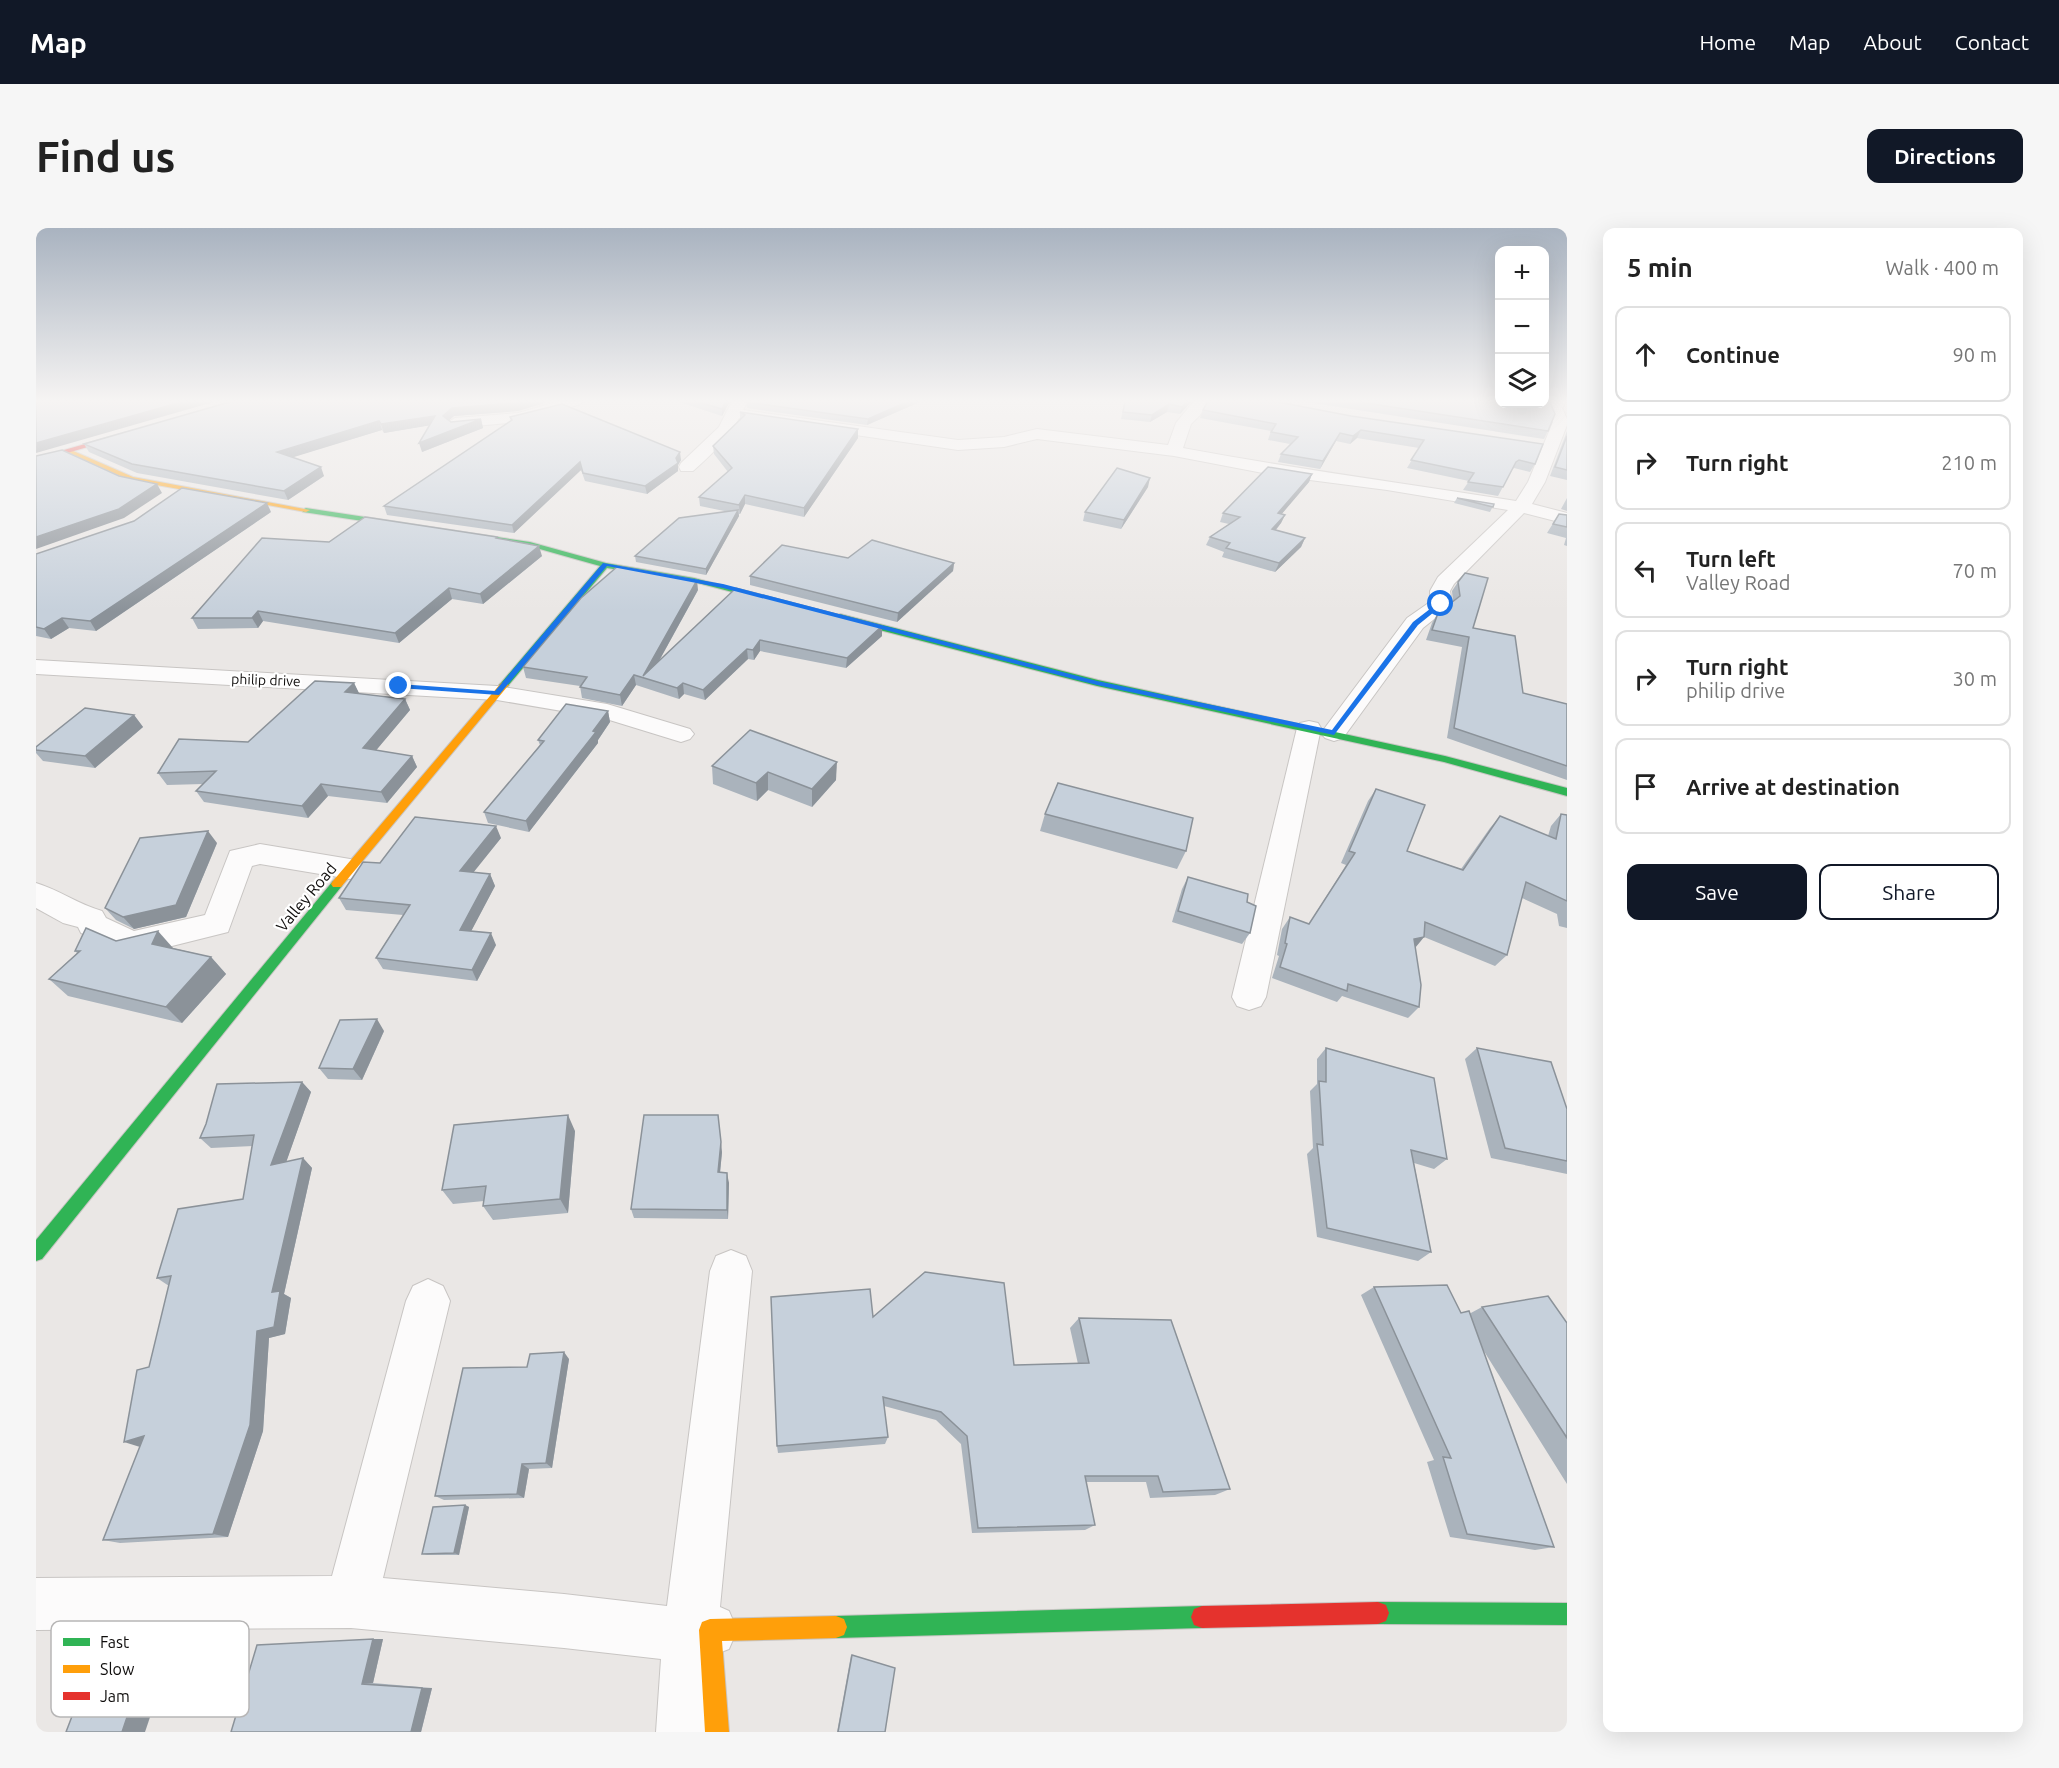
<!DOCTYPE html>
<meta charset="utf-8">
<style>
body{margin:0;font-family:Ubuntu,sans-serif;background:#f6f6f6;color:#222}
.controls{position:absolute;right:18px;top:18px;display:grid;overflow:hidden;border-radius:12px;box-shadow:0 6px 24px #0002}
.controls button{width:54px;height:54px;display:grid;place-items:center;padding:0;border:0;border-bottom:2px solid #e0e0e0;background:#fff;color:#222;font:30px sans-serif}
.stop{position:absolute;width:18px;height:18px;margin:-14px;border:4px solid #1a73e8;border-radius:50%;background:#fff}
.stop.end{background:#1a73e8;border-color:#fff;box-shadow:0 2px 6px #0008}
.list{margin:0;padding:0;list-style:none}
h2{display:flex;justify-content:space-between;align-items:center;height:78px;margin:0;padding:0 24px;font-size:26px}
h2 small{font-size:20px;font-weight:400;color:#767676}
.list li{display:grid;grid-template-columns:39px 1fr auto;gap:18px;align-items:center;box-sizing:border-box;height:96px;margin:0 12px 12px;padding:0 12px;border:2px solid #e0e0e0;border-radius:12px}
.list b{display:block;font-size:22px;white-space:nowrap}
.list p{margin:0;font-size:20px;white-space:nowrap;color:#767676}
.list em{font-size:20px;font-style:normal;color:#767676}
.actions{display:flex;gap:12px;padding:18px 24px}
.actions a{flex:1;padding:14px 0;border:2px solid #111827;border-radius:12px;text-align:center;font-size:21px;color:#111827}
.actions .main{background:#111827;color:#fff}
.icon{flex:none;width:33px;height:33px;fill:none;stroke:currentColor;stroke-width:2;stroke-linecap:round;stroke-linejoin:round}
.map{position:relative;flex:none;width:1531px;height:1504px;overflow:hidden;border-radius:12px}
header{display:flex;align-items:center;gap:36px;box-sizing:border-box;height:84px;padding:0 30px;background:#111827;color:#fff}
header strong{font-size:28px}
nav{display:flex;gap:33px;margin-inline-start:auto;font-size:21px}
.intro{display:flex;align-items:center;justify-content:space-between;box-sizing:border-box;height:144px;padding:0 36px}
h1{margin:0;font-size:42px}
.button{padding:15px 27px;border-radius:12px;background:#111827;color:#fff;font-size:21px;font-weight:700}
main{display:flex;gap:36px;padding:0 36px}
aside{flex:1;background:#fff;border-radius:12px;box-shadow:0 6px 24px #0002}
.map>svg:first-child{display:block}
.lines{fill:none;stroke-linecap:round;stroke-linejoin:round}
.street-casing{stroke:#c8c5c3;stroke-width:2}
.fast-casing{stroke:#c8c5c3;stroke-width:2}
.slow-casing{stroke:#c8c5c3;stroke-width:2}
.jam-casing{stroke:#c8c5c3;stroke-width:2}
.street{fill:#fcfbfb;fill-rule:evenodd}
.fast{fill:#30b455;fill-rule:evenodd}
.slow{fill:#ff9f0a;fill-rule:evenodd}
.jam{fill:#e5322d;fill-rule:evenodd}
.wall{fill:#aab3bc}
.shaded-wall{fill:#8b9299}
.building{fill:#c6d0db;stroke:#8b9299;stroke-width:1.5}
.route{fill:#1a73e8}
.labels{text-anchor:middle;stroke-width:4.5;stroke-linejoin:round;paint-order:stroke}
.far-street-label{font-size:14px;fill:#0f0d0c;stroke:#fff}
.street-label{font-size:16px;fill:#0f0d0c;stroke:#fff}
.key{fill:#fff;stroke:#b7b6b6;stroke-width:1.5}
.key-label{font-size:16px;fill:#0f0d0c}
</style>
<header>
<strong>Map</strong>
<nav><a>Home</a><a>Map</a><a>About</a><a>Contact</a></nav>
</header>
<div class="intro"><h1>Find us</h1><a class="button">Directions</a></div>
<main>
<div class="map">
<svg width="1531" height="1504" viewBox="0 0 1531 1504">
<rect width="100%" height="100%" fill="#eae7e5"/>
<g class="lines">
<!-- street casing -->
<g class="street-casing">
<g id="street">
<path d="M524,173H547L545,176L483,194L419,200L411,195L419,190L482,185Z"/>
<path d="M696,173H712L707,182L922,212L968,209L1001,201L1132,217L1140,195L1158,173H1172L1164,187L1155,196L1147,220C1258,241 1369,255 1480,273L1492,254L1517,194L1511,180L1516,173H1531L1526,180L1531,191V197L1509,254L1496,276L1531,285V296L1488,285L1418,356L1414,363L1416,376L1412,380L1387,400L1307,510L1298,513L1289,510L1285,505L1371,390L1394,374V363L1402,349L1472,282L1351,262L1243,248L1138,228L1001,211L968,219L922,222L703,190C692,211 675,227 657,243H645L643,239L645,235L683,199Z"/>
<path d="M0,432L461,458L571,476L654,501L658,506L654,511L645,514L567,490L461,472L0,446Z"/>
<path d="M1273,493L1282,495L1285,500L1230,769L1225,778L1213,782L1201,778L1196,769L1261,500L1264,495Z"/>
<path d="M224,616L314,631L324,634L329,641L324,648L314,651L224,636L216,638L192,704L96,728L45,705L42,699L27,695L0,680V655C23,662 42,676 66,683L70,690L98,703L169,687L194,623Z"/>
<path d="M695,1022L710,1028L716,1043L684,1379L693,1383L701,1402L693,1421L680,1426L676,1504H620L625,1431L528,1420L315,1400L0,1402V1350L296,1348L370,1073L377,1058L392,1051L407,1058L414,1073L347,1350L528,1366L631,1378L674,1043L680,1028Z"/>
</g>
</g>
<!-- fast casing -->
<g class="fast-casing">
<g id="fast">
<path d="M270,280L494,314L570,335L658,350L746,373L742,376L658,354L571,340L471,459L468,460L463,457L465,455L564,338L493,318L267,284L266,282Z"/>
<path d="M804,386L1062,452L1409,528L1531,560V568L1408,534L1061,458L801,391L800,389Z"/>
<path d="M301,652L305,653L307,656L305,659L6,1031L0,1033V1012L297,653Z"/>
<path d="M1342,1374L1531,1375V1397L1342,1396L1334,1393L1331,1385L1334,1377Z"/>
<path d="M1166,1378L1174,1381L1177,1389L1174,1397L1166,1400L800,1410L792,1407L789,1399L792,1391L800,1388Z"/>
</g>
</g>
<!-- slow casing -->
<g class="slow-casing">
<g id="slow">
<path d="M31,222H35L97,249L274,282L270,284L93,252L31,224Z"/>
<path d="M468,454L473,457L471,459L305,659H297L295,656L297,653L465,455Z"/>
<path d="M800,1388L808,1391L811,1399L808,1407L800,1410L686,1413L693,1504H669L663,1402L666,1394L674,1391Z"/>
</g>
</g>
<!-- jam casing -->
<g class="jam-casing">
<g id="jam">
<path d="M91,204L93,207L0,234V230Z"/>
<path d="M1342,1374L1350,1377L1353,1385L1350,1393L1342,1396L1166,1400L1158,1397L1155,1389L1158,1381L1166,1378Z"/>
</g>
</g>
<!-- street -->
<use href="#street" class="street"/>
<!-- fast -->
<use href="#fast" class="fast"/>
<!-- slow -->
<use href="#slow" class="slow"/>
<!-- jam -->
<use href="#jam" class="jam"/>
</g>
<!-- wall -->
<g class="wall">
<path d="M640,173H694L686,188Z"/>
<path d="M711,173H886L831,197L711,180Z"/>
<path d="M1089,173H1156L1144,186L1131,184L1114,194L1085,191Z"/>
<path d="M1237,173L1499,236L1494,244L1478,240L1476,242L1462,268L1427,262L1433,253L1371,240L1383,220L1321,210L1314,216L1300,213L1284,241L1242,234L1245,226L1254,216L1232,212L1235,203L1164,190L1167,182Z"/>
<path d="M1264,173H1464L1512,203L1508,211Z"/>
<path d="M508,175L482,183L418,188L413,192L415,194L445,191L447,200L386,224L394,197L348,205L346,202L256,229L288,248L252,272L101,245L53,224L48,216Z"/>
<path d="M704,184L822,210L768,289L709,276L704,286H703V288L670,347L600,334L599,328L693,284L664,278L663,269L692,244L678,226L677,218L704,191Z"/>
<path d="M474,189L645,232L642,237V243L611,266L549,253L545,242L478,305L351,287L348,278L475,193Z"/>
<path d="M1531,203V252L1514,248Z"/>
<path d="M1276,246L1273,254L1245,286L1249,287L1245,295L1240,302L1269,310L1265,319L1239,344L1186,329L1188,324L1170,317L1174,309L1193,296L1184,294L1187,285Z"/>
<path d="M1112,259L1085,301L1047,293L1049,284Z"/>
<path d="M1421,270L1458,276L1454,284L1418,275Z"/>
<path d="M1531,270V283L1525,281Z"/>
<path d="M235,284L60,403L33,400L15,411L0,408V326Z"/>
<path d="M1523,286L1531,287V318L1528,317L1530,310L1511,305Z"/>
<path d="M462,311L506,328L447,376L416,371L363,415L227,393L222,400L162,401L156,390L293,314Z"/>
<path d="M812,330L918,335L917,343L861,394L714,357V348Z"/>
<path d="M1422,354L1437,400L1487,465L1531,476V552L1411,510L1426,419L1390,412L1396,395L1402,385L1417,373L1416,363Z"/>
<path d="M700,360L846,398V408L810,440L724,423L718,432L712,431L669,472L648,466L643,471L600,457L586,478L546,470L544,458L490,450L487,439L662,362L623,433Z"/>
<path d="M318,455L323,466L369,471L374,482L340,522L376,528L381,539L351,575L292,568L272,590L168,574L160,563L167,556L131,557L122,545L212,514Z"/>
<path d="M572,483L574,494L562,512V515L493,604L452,595L448,584L504,517L502,512Z"/>
<path d="M98,487L107,499L59,540L7,533L0,525V519Z"/>
<path d="M676,538L800,552L776,579L732,562L721,573L677,556Z"/>
<path d="M1340,561L1371,623L1425,641L1454,600L1464,588L1512,608L1515,598L1525,586L1531,587V700L1523,698L1521,686L1486,670L1471,727L1459,738L1388,709L1379,720L1383,779L1372,790L1306,768L1301,774L1236,750L1243,728L1241,727L1246,701L1254,689L1273,696L1310,637L1305,635L1332,573Z"/>
<path d="M1009,586L1150,623L1141,641L1004,603Z"/>
<path d="M465,610L437,644L454,646L459,658L435,703L460,717L441,753L347,741L340,730L367,687L310,682L303,670L344,635Z"/>
<path d="M181,615L150,689L98,701L80,692L69,680Z"/>
<path d="M1152,649L1211,674L1214,705L1206,716L1136,694L1146,661Z"/>
<path d="M80,713L137,720L175,729L190,746L146,795L32,768L13,751L41,725L39,723Z"/>
<path d="M348,803L326,852L292,851L283,840Z"/>
<path d="M1290,820L1411,931L1398,941L1378,935L1395,1024L1382,1033L1281,1009L1271,926L1277,920L1274,863L1281,856V831Z"/>
<path d="M1441,820L1531,881V946L1455,930L1429,831Z"/>
<path d="M266,854L275,864L250,934L267,930L276,940L248,1066L255,1070L249,1106L233,1110L227,1203L192,1309L84,1315L67,1312L104,1219L133,1058L121,1050L207,971L217,918L175,920L164,910Z"/>
<path d="M539,903L532,985L457,992L447,978L448,973L417,976L406,962Z"/>
<path d="M686,924L684,945L693,955L692,991L598,990L595,981Z"/>
<path d="M1338,1059L1425,1085L1433,1086L1446,1079L1531,1095V1256L1446,1120L1518,1319L1499,1322L1414,1309L1391,1234L1398,1232L1325,1067Z"/>
<path d="M837,1089L978,1137L1042,1136L1034,1100L1043,1090L1194,1261L1179,1267L1114,1270L1110,1254H1050L1059,1297L1049,1302L936,1305L925,1216L900,1192L848,1178L852,1209L849,1216L742,1225L741,1218Z"/>
<path d="M533,1131L516,1240L493,1241L488,1270L408,1272L399,1268L491,1139Z"/>
<path d="M429,1277L433,1279L423,1327H391L386,1326Z"/>
<path d="M337,1411H347L337,1455L396,1460L385,1504H195Z"/>
<path d="M815,1427H816L849,1504H801Z"/>
</g>
<!-- shaded-wall -->
<g class="shaded-wall">
<path d="M149,173H181L0,225V215Z"/>
<path d="M486,173H508V175L482,183L418,188L409,196L407,188L416,180Z"/>
<path d="M690,173H694L686,188V181Z"/>
<path d="M873,173H886L831,197L832,191Z"/>
<path d="M1152,173H1156L1144,186L1146,179Z"/>
<path d="M1133,176L1131,184L1114,194L1116,187Z"/>
<path d="M399,188L402,196L348,205L345,196Z"/>
<path d="M445,191L447,200L386,224L383,215Z"/>
<path d="M343,193L346,202L245,233L241,224Z"/>
<path d="M822,201V210L768,289V280Z"/>
<path d="M1325,202L1321,210L1314,216L1317,208Z"/>
<path d="M1304,205L1300,213L1284,241L1287,233Z"/>
<path d="M644,224L645,232L642,237V243L611,266L609,258L640,230Z"/>
<path d="M544,234L545,242L478,305L476,297Z"/>
<path d="M285,239L288,248L252,272L248,263Z"/>
<path d="M1276,246L1273,254L1239,294L1242,285Z"/>
<path d="M1114,250L1112,259L1085,301L1088,292Z"/>
<path d="M121,256L126,265L88,290L0,321V309Z"/>
<path d="M709,267V276L704,286L703,277Z"/>
<path d="M231,275L235,284L60,403L54,393Z"/>
<path d="M702,282L703,288L670,347V341Z"/>
<path d="M1249,287L1245,295L1233,310L1236,301Z"/>
<path d="M1269,310L1265,319L1239,344L1243,335Z"/>
<path d="M503,318L506,328L447,376L444,366Z"/>
<path d="M918,335L917,343L861,394L862,385Z"/>
<path d="M661,352L662,362L613,451L607,448Z"/>
<path d="M413,360L416,371L363,415L359,405Z"/>
<path d="M222,383L227,393L222,400L216,390Z"/>
<path d="M26,390L33,400L15,411L8,401Z"/>
<path d="M846,398V408L810,440L811,430Z"/>
<path d="M724,412V423L718,432L717,422Z"/>
<path d="M711,421L712,431L669,472L667,462Z"/>
<path d="M598,447L600,457L586,478L584,467Z"/>
<path d="M318,455L324,467L309,464Z"/>
<path d="M647,455L648,466L643,471L641,460Z"/>
<path d="M369,471L374,482L332,532L327,520Z"/>
<path d="M572,483L574,494L562,512V515L493,604L490,593Z"/>
<path d="M98,487L107,499L59,540L49,528Z"/>
<path d="M376,528L381,539L351,575L345,564Z"/>
<path d="M801,534L800,552L776,579V561Z"/>
<path d="M732,544V562L721,573L720,555Z"/>
<path d="M285,556L292,568L272,590L266,578Z"/>
<path d="M460,598L465,610L429,655L424,643Z"/>
<path d="M172,603L181,615L150,689L98,701L87,689Z"/>
<path d="M454,646L459,658L430,713L424,702Z"/>
<path d="M122,703L137,720L132,733L116,716Z"/>
<path d="M455,705L460,717L441,753L436,742Z"/>
<path d="M1388,709L1378,721V711Z"/>
<path d="M175,729L190,746L146,795L130,779Z"/>
<path d="M341,791L348,803L326,852L317,841Z"/>
<path d="M266,854L275,864L246,946L235,937Z"/>
<path d="M532,887L539,903L532,985L524,971Z"/>
<path d="M682,887L686,924L683,954L682,944Z"/>
<path d="M267,930L276,940L248,1066L255,1070L249,1106L233,1110L227,1203L192,1309L177,1306L221,1103L236,1064Z"/>
<path d="M691,945L693,955L692,991L691,982Z"/>
<path d="M528,1124L533,1131L516,1240L510,1235Z"/>
<path d="M108,1208L104,1219L88,1214Z"/>
<path d="M486,1236L493,1241L488,1270L481,1266Z"/>
<path d="M429,1277L433,1279L423,1327L418,1325Z"/>
<path d="M337,1411H347L337,1455L326,1456Z"/>
<path d="M110,1433H133L109,1504H86Z"/>
<path d="M386,1460H396L385,1504H375Z"/>
</g>
<!-- building -->
<g class="building">
<path d="M0,173H149L0,215Z"/>
<path d="M197,173H486L480,175L416,180L407,188L415,194L445,191L383,215L399,188L345,196L343,193L241,224L285,239L248,263L96,236L48,216Z"/>
<path d="M659,173H690L686,181Z"/>
<path d="M711,173H873L832,191L710,174Z"/>
<path d="M1089,173H1152L1146,179L1133,176L1116,187L1087,184Z"/>
<path d="M1172,173H1237L1315,188L1507,216L1499,236L1483,232L1480,234L1467,259L1432,254L1438,245L1375,232L1388,212L1325,202L1317,208L1304,205L1287,233L1245,226L1262,209L1235,204L1240,196L1167,182Z"/>
<path d="M1317,173H1464V176H1509V174H1514L1519,186L1512,203Z"/>
<path d="M526,176L644,224L640,230L642,235L609,258L547,245L544,234L476,297L348,278L476,192L474,189Z"/>
<path d="M704,184L822,201L768,280L709,267L703,277L663,269L696,240L677,218L709,187Z"/>
<path d="M1531,208V242L1519,239Z"/>
<path d="M26,222L83,248L121,256L83,281L0,309V228Z"/>
<path d="M1232,239L1276,246L1242,285L1249,287L1236,301L1269,310L1243,335L1190,320L1194,315L1174,309L1204,289L1187,285Z"/>
<path d="M1081,240L1114,250L1088,292L1049,284Z"/>
<path d="M146,260L231,275L54,393L26,390L8,401L0,399V326L98,293Z"/>
<path d="M1421,270L1458,276L1457,279Z"/>
<path d="M702,282L670,341L599,328L643,290Z"/>
<path d="M1523,286L1531,287V299L1517,296Z"/>
<path d="M329,289L461,309L460,310L503,318L444,366L413,360L359,405L222,383L216,390H156L226,310L293,314Z"/>
<path d="M836,312L918,335L862,385L714,348L746,317L812,330Z"/>
<path d="M582,338L661,352L607,448L700,360L846,398L811,430L724,412L717,422L711,421L667,462L647,455L641,460L598,447L584,467L544,459L551,449L487,439L545,370Z"/>
<path d="M1429,345L1452,350L1437,400L1479,408L1487,465L1531,476V538L1418,500L1433,409L1396,402L1402,385L1424,368L1422,354Z"/>
<path d="M279,453L318,455L309,464L369,471L327,520L376,528L345,564L285,556L266,578L160,563L180,543L122,545L143,511L212,514Z"/>
<path d="M530,476L572,483L557,503L560,504L490,593L448,584L508,513L502,512Z"/>
<path d="M49,480L98,487L49,528L0,522V519Z"/>
<path d="M714,502L801,534L776,561L732,544L720,555L676,538Z"/>
<path d="M1022,555L1157,590L1150,623L1009,586Z"/>
<path d="M1340,561L1389,577L1371,623L1427,642L1464,588L1520,611L1525,586L1531,587V673L1490,654L1471,727L1389,694L1388,709L1378,711L1385,757L1383,779L1312,756L1311,763L1244,739L1251,716L1249,715L1254,689L1273,696L1319,625L1313,623Z"/>
<path d="M379,589L460,598L424,643L454,646L424,702L455,705L436,742L340,730L374,677L303,670L327,634L344,635Z"/>
<path d="M172,603L140,677L87,689L69,680L104,610Z"/>
<path d="M1152,649L1212,666L1211,674L1220,678L1214,705L1142,683Z"/>
<path d="M50,700L80,713L122,703L116,716L175,729L130,779L13,751L44,723H39Z"/>
<path d="M341,791L317,841L283,840L304,792Z"/>
<path d="M1290,820L1398,850L1411,931L1375,922L1395,1024L1291,1000L1281,916L1287,917L1283,853L1290,854Z"/>
<path d="M1441,820L1515,834L1531,881V933L1469,920Z"/>
<path d="M266,854L235,937L267,930L236,1064L244,1063L238,1099L221,1103L214,1197L177,1306L67,1312L108,1208L88,1214L101,1142L113,1139L135,1048L121,1050L142,981L207,971L218,907L164,910L170,896L181,856Z"/>
<path d="M532,887L524,971L447,978L450,958L406,962L418,897Z"/>
<path d="M608,887H682L685,914L682,944L691,945V982L595,981Z"/>
<path d="M889,1044L968,1055L978,1137L1053,1135L1043,1090L1135,1092L1194,1261L1127,1264L1122,1248H1049L1059,1297L942,1300L931,1208L905,1184L847,1169L852,1209L741,1218L735,1069L834,1061L837,1089Z"/>
<path d="M1411,1057L1425,1085L1433,1083L1518,1319L1431,1306L1407,1229L1415,1230L1338,1059Z"/>
<path d="M1512,1068L1531,1095V1210L1446,1079Z"/>
<path d="M528,1124L510,1235L486,1236L481,1266L399,1268L427,1140L491,1139L494,1126Z"/>
<path d="M429,1277L418,1325L386,1326L397,1279Z"/>
<path d="M337,1411L326,1456L386,1460L375,1504H195L221,1417Z"/>
<path d="M816,1427L859,1440L849,1504H802Z"/>
<path d="M110,1433L86,1504H30L56,1436Z"/>
</g>
<!-- sky -->
<linearGradient id="sky" x2="0" y2="1"><stop stop-color="#a9b3c0"/><stop offset="0.45" stop-color="#f6f4f3"/><stop offset="1" stop-color="#f6f4f3" stop-opacity="0"/></linearGradient>
<rect width="1531" height="384" fill="url(#sky)"/>
<!-- route -->
<path class="route" d="M567,335L687,356L1061,453L1296,502L1377,394L1403,374L1408,376L1382,397L1298,507L1061,457L687,360L571,338L463,467L363,460L360,458L363,456L459,463Z"/>
<g class="labels">
<!-- far-street labels -->
<g class="far-street-label">
<text transform="translate(230 452) rotate(2)" y="5">philip drive</text>
</g>
<!-- street labels -->
<g class="street-label">
<text transform="translate(270 669) rotate(-50)" y="6">Valley Road</text>
</g>
</g>
<!-- legend -->
<rect x="15" y="1393" width="198" height="96" rx="9" class="key"/>
<rect x="27" y="1410" width="27" height="8" fill="#30b455"/>
<rect x="27" y="1437" width="27" height="8" fill="#ff9f0a"/>
<rect x="27" y="1464" width="27" height="8" fill="#e5322d"/>
<g class="key-label">
<text x="64" y="1420">Fast</text>
<text x="64" y="1447">Slow</text>
<text x="64" y="1474">Jam</text>
</g>
</svg>
<div class="controls">
<button>+</button>
<button>−</button>
<button><svg class="icon" aria-label="layers" viewBox="0 0 24 24"><path d="M12 4l9 5-9 5-9-5zM3 14l9 5 9-5"/></svg></button>
</div>
<div class="stop" style="left:1405px;top:376px"></div>
<div class="stop end" style="left:363px;top:458px"></div>
</div>
<aside>
<h2>5 min<small>Walk · 400 m</small></h2>
<ul class="list">
<li><svg class="icon" aria-label="ahead" viewBox="0 0 24 24"><path d="M12 20V5M6 11l6-6 6 6"/></svg><div><b>Continue</b></div><em>90 m</em></li>
<li><svg class="icon" aria-label="right" viewBox="0 0 24 24"><path d="M7 20v-9h11M14 6l5 5-5 5"/></svg><div><b>Turn right</b></div><em>210 m</em></li>
<li><svg class="icon" aria-label="left" viewBox="0 0 24 24"><path d="M17 20v-9H6M10 6l-5 5 5 5"/></svg><div><b>Turn left</b><p>Valley Road</p></div><em>70 m</em></li>
<li><svg class="icon" aria-label="right" viewBox="0 0 24 24"><path d="M7 20v-9h11M14 6l5 5-5 5"/></svg><div><b>Turn right</b><p>philip drive</p></div><em>30 m</em></li>
<li><svg class="icon" aria-label="arrive" viewBox="0 0 24 24"><path d="M6 21V4h12l-3 4 3 4H6"/></svg><div><b>Arrive at destination</b></div></li>
</ul>
<div class="actions"><a class="main">Save</a><a>Share</a></div>
</aside>
</main>
